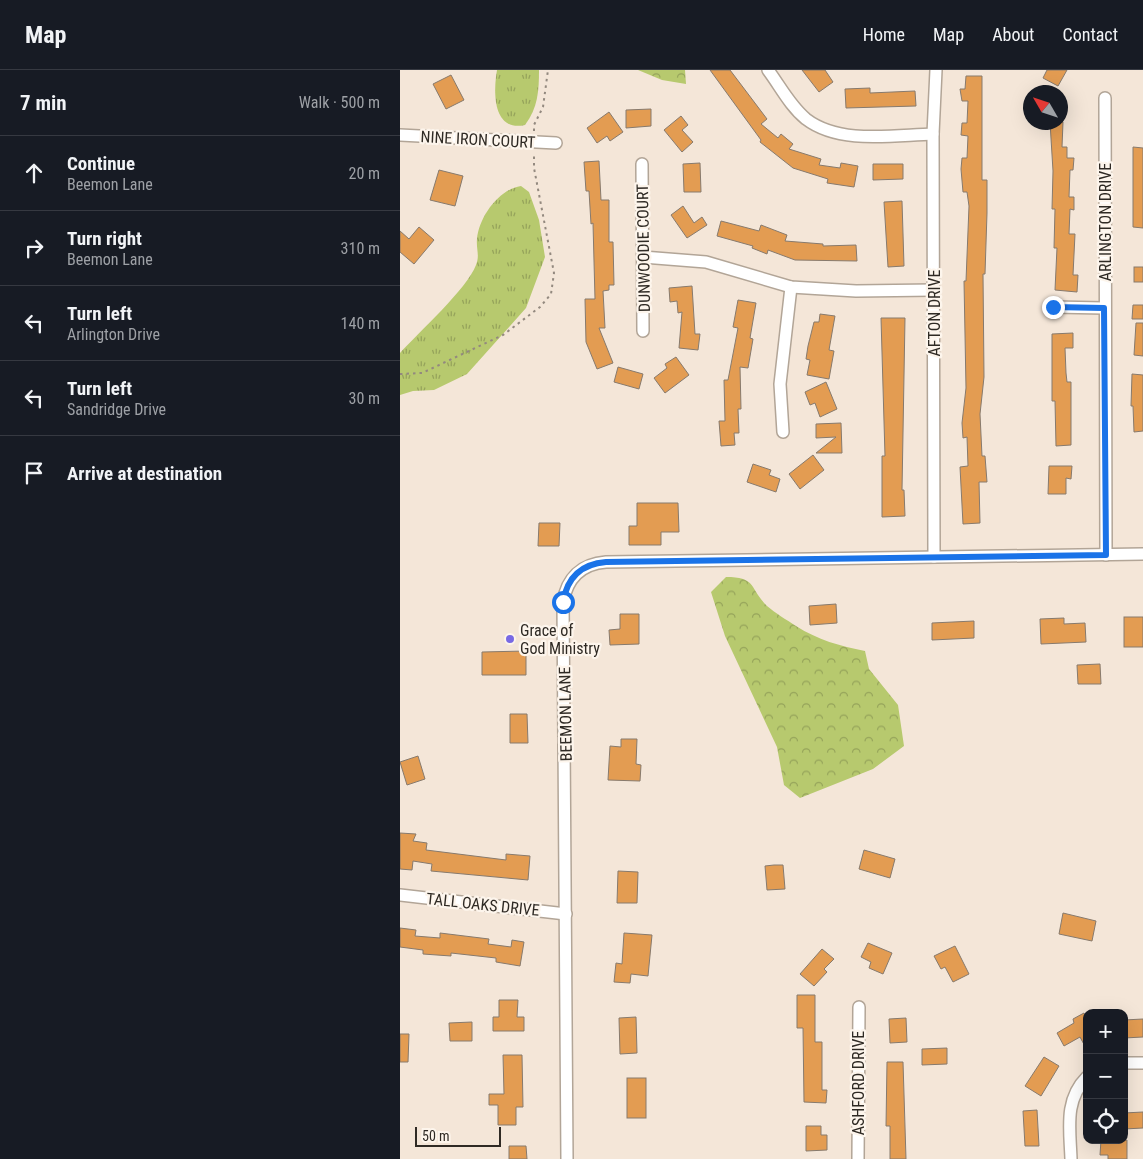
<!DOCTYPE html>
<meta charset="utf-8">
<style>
body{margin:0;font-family:"Roboto Condensed",sans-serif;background:#20242c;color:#f1f3f6}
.controls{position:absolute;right:15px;bottom:15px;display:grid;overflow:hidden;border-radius:10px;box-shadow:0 5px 20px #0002}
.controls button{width:45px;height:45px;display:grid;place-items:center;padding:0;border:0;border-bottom:1px solid #363941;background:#171b24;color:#f1f3f6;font:25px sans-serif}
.compass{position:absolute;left:623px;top:15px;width:45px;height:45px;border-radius:50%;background:#171b24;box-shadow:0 5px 20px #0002;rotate:309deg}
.scale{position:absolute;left:15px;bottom:12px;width:86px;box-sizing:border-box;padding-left:5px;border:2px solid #2f2a24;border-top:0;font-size:14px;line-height:18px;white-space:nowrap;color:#2f2a24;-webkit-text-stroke:4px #fdf5ec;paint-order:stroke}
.stop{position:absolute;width:15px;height:15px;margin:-11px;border:4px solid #1a73e8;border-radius:50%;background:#fff}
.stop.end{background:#1a73e8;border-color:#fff;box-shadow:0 1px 5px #0008}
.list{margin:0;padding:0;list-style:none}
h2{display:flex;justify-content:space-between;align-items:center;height:65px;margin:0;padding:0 20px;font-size:21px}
h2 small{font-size:16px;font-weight:400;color:#9ea1a6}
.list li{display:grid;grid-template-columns:32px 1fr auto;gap:15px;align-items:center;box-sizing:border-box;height:75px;padding:0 20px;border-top:1px solid #363941}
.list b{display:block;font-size:19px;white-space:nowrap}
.list p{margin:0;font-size:16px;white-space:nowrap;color:#9ea1a6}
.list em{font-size:16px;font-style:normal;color:#9ea1a6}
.icon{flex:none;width:28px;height:28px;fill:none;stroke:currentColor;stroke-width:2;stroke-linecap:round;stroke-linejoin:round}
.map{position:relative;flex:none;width:743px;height:1089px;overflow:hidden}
header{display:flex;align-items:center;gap:30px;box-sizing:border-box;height:70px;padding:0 25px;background:#171b24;border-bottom:1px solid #363941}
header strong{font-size:24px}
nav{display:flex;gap:28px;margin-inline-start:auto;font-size:18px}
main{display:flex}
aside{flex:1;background:#171b24}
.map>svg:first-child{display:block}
.grass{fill:url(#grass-tufts)}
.forest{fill:url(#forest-crowns)}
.building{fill:#e39c52;stroke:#877a6d}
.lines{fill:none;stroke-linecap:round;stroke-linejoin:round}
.street-casing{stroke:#b2a597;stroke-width:14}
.path{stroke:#93897f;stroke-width:2;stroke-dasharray:2.5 4;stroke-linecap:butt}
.street{stroke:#fff;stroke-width:11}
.route{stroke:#1a73e8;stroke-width:6}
.poi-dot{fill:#7869e4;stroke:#fdf5ec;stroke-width:2}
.labels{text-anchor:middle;stroke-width:4.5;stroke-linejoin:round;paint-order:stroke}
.street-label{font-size:16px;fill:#2f2a24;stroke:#fdf5ec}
.poi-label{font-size:16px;fill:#2f2a24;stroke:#fdf5ec;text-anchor:start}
</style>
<header>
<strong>Map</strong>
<nav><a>Home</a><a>Map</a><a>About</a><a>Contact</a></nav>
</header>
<main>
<aside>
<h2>7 min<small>Walk · 500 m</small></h2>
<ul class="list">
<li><svg class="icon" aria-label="ahead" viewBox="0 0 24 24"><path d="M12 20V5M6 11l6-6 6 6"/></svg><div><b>Continue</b><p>Beemon Lane</p></div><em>20 m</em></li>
<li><svg class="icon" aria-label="right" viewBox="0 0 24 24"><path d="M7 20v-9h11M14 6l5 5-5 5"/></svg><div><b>Turn right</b><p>Beemon Lane</p></div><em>310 m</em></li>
<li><svg class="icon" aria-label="left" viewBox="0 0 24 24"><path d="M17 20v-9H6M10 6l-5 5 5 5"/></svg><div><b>Turn left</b><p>Arlington Drive</p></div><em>140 m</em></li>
<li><svg class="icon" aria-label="left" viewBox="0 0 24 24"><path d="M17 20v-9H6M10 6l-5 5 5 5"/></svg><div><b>Turn left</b><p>Sandridge Drive</p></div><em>30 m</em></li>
<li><svg class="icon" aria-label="arrive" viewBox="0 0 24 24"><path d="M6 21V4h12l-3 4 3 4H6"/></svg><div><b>Arrive at destination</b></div></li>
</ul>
</aside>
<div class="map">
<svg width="743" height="1089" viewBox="0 0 743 1089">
<defs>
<pattern id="grass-tufts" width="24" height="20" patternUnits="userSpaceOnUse" patternTransform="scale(1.25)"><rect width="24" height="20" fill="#b7c96e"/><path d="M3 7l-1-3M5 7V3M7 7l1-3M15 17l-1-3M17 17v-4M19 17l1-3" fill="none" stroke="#95a35a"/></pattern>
<pattern id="forest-crowns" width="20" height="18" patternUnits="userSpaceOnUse" patternTransform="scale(1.25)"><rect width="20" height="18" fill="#b7c96e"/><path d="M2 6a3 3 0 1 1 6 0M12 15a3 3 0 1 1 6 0" fill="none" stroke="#95a35a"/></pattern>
</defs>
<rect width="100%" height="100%" fill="#f4e6d8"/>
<!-- grass -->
<g class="grass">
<path d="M97,0H139C139,20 138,38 125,55C93,62 93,23 97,0Z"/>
<path d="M121,116L129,122L139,150L145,187L126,238L67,304L34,320L13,321L0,325V283C19,262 67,219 76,195C80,186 76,178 77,169C79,147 99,119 121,116Z"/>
</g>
<!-- forest -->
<g class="forest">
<path d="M238,0H285L286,14L262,10Z"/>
<path d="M326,507C357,507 349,518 367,536C375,543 387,550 396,556C418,570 440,576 465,581L469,599L498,635L504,676L473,699L400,728L384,715L377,677L325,566L311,522Z"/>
</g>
<!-- building -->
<g class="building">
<path d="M310,0H330L367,49L361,54L378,68L381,64L393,74L389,79L421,89L419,95L440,98L441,93L458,96L454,117L427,113L428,109L393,98L360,72L361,70Z"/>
<path d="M402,0H425L433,12L419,22Z"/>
<path d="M647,0H667L658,16L643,8Z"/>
<path d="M51,5L64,30L46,39L33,14Z"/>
<path d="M566,6H582V110H587V143L585,204H583L584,307L580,344L582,386H585L587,412H579L580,453L563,454L560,397L568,396L567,367L563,368L562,353L566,318L564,211H566L569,136L567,122H563L561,99L562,88H567L568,66L561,65L562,53H567L568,31H562L560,19H565Z"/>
<path d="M470,18V23L515,21L516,36L446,38L445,19Z"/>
<path d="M251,39V56L226,58V40Z"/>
<path d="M209,42L223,62L210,71L207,66L197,73L187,58Z"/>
<path d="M281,46L288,55L282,60L293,72L282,82L264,60Z"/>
<path d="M650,52H663L662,77H667V88H674L673,100H670L669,127H674V140L670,139L669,164H675L673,205H678L677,222L655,220L657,178H654L655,139H652L653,101Z"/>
<path d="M733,77L743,78V158L733,157Z"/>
<path d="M199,91L201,130H209V172H213L214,215H209V220L203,221L205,258H199L213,293L197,299L186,272L185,229H195L193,153L191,154L189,121H186L184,92Z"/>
<path d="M300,93L301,122H284L283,94Z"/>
<path d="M473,94H503V109L473,110Z"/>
<path d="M39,100L63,106L55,136L30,130Z"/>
<path d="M502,131L504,196L488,197L484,132Z"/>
<path d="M283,136L294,153L302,147L307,155L287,168L271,145Z"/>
<path d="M321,151L359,161L361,155L387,165L385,171L423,174V176L456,175L457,191L395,190L368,180L367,184L352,178L353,176L317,166Z"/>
<path d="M19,157L34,170L14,194L0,182V161L9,169Z"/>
<rect x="734" y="197" width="9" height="15"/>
<path d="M292,216L295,264H300L298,280L279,278L282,242L278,243L277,231L270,232L269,218Z"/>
<path d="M338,230L356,233L350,268L353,269L348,298L340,297L341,339H338L339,363H334L335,375L321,376L319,351H325L324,310H328L338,258L333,257Z"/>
<path d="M733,235H743V249H732Z"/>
<path d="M420,244L435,246L429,280L434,281L429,309L407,305L410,290L406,289L408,276L414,252H419Z"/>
<path d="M481,248H505L502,420H504L505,446L482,447V386H485Z"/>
<path d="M736,253H743V286L734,285Z"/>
<path d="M673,263V278H665L666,303L667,312H671V375L656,376L655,331H652V264Z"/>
<path d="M276,287L289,305L265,323L254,308L267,298L265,294Z"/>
<path d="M218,297L243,304L239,319L214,312Z"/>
<path d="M732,304L743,305V361L734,362L733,336H731Z"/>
<path d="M426,312L437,339L420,347L415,333L410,335L405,322Z"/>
<path d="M441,353L442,383H416L436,367L416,368V354Z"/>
<path d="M413,385L424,400L400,419L389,404Z"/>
<path d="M353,394L371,400L369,405L380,409L376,422L347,412Z"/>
<path d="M649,396H672L671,409L666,408V424H648Z"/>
<path d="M237,433H278L279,462H261V475H229V456H237Z"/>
<path d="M139,453H160L159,476H138Z"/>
<path d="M436,534L437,553L410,555L409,536Z"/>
<path d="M220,544H239V574L210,575L209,560L220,559Z"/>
<rect x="724" y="547" width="19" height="30"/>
<path d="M664,548V554L685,553L686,572L641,574L640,549Z"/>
<path d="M574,551V568L532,570V553Z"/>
<path d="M126,581V605H82V582Z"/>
<path d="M700,594L701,614H678L677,595Z"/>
<path d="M110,644H127L128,673H110Z"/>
<path d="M221,669H237L236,694L241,695L240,711L208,710L210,676L221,677Z"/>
<path d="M18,686L25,709L7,715L0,692Z"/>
<path d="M0,763L16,764L13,771L27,773L26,780L106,790V784L130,786L128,810L31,801L32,794L13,791L12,800L0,799Z"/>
<path d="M464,780L495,789L490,808L459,799Z"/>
<path d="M374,795H383L385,819L367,820L365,796Z"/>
<path d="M218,801L238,802L237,833H217Z"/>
<path d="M663,843L696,851L692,871L659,864Z"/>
<path d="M0,858L16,860L15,866L40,868V863L89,869L88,874L111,877L112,870L124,872L120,896L96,892V888L51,883V886L23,884V880L0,877Z"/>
<path d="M224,863L252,865L248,906L231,904L230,913L214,912L216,893L222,894Z"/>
<path d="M468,873L492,883L483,904L469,898L471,892L461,887Z"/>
<path d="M555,876L569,904L553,912L545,897L541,899L534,886Z"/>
<path d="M422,879L434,889L424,899L427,902L414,916L400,904Z"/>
<path d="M397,925H415V972H422V1020H427L426,1033L404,1032L403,958H397Z"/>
<path d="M99,930H118L117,947H124V961H93V947H99Z"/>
<path d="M684,943L687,948V980L680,967L664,976L657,963L674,953L673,949Z"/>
<path d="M236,947L237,983L220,984L219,948Z"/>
<path d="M506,948L507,972L490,973L489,949Z"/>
<path d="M743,949V967L724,968V950Z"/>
<path d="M72,952V971H50L49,953Z"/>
<path d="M0,964H9L8,992H0Z"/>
<path d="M547,978V994L522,995V979Z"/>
<path d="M103,985H122L123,1037H116V1055H98V1035H89V1024H104Z"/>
<path d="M644,987L659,996L641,1026L625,1016Z"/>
<path d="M487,992H503L506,1089H490V1056H486Z"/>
<rect x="227" y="1008" width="19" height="40"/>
<path d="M637,1040L639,1076H625L623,1041Z"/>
<path d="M743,1042V1058L724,1059V1043Z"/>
<path d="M406,1056H421V1065H427V1080L406,1081Z"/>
<path d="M701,1070H727V1089H708V1085H700Z"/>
<path d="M109,1076H126L127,1089H109Z"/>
</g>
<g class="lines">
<!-- street casing -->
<g class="street-casing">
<g id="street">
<path d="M368,0C380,16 390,36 406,49C440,75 494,65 533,64"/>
<path d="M705,28L706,485"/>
<path d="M0,65L156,73"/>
<path d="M242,94L243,261"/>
<path d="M243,187L306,192L391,217L456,221L534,220"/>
<path d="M653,237L704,238"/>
<path d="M383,362L380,314L391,217"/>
<path d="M534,487L533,64L536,0"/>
<path d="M0,825L166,844"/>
<path d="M724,993H743"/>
<path d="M167,1089L163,532C167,508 181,494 206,492L743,484"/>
<path d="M458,1089L459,937"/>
<path d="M671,1089C670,1059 664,1030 687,1007"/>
</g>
</g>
<!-- path -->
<g class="path">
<path d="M134,61V55L143,37L148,0"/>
<path d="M0,304L22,303L103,265L140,237L151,224L154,203L134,98V83"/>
</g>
<!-- street -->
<use href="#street" class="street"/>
</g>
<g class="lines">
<!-- route -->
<path class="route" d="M163,532C167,508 181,494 206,492L706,485L704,238L653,237"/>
</g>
<!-- markers -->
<circle class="poi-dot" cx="110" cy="569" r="5"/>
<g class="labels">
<!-- street labels -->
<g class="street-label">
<text transform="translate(78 69) rotate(3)" y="6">NINE IRON COURT</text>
<text transform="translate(705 152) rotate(-90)" y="6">ARLINGTON DRIVE</text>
<text transform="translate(243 178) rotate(-91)" y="6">DUNWOODIE COURT</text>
<text transform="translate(534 243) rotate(-90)" y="6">AFTON DRIVE</text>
<text transform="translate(165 644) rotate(-91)" y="6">BEEMON LANE</text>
<text transform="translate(83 834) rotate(6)" y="6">TALL OAKS DRIVE</text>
<text transform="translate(458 1013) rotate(-90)" y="6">ASHFORD DRIVE</text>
</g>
<!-- poi labels -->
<g class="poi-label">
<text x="120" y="566">Grace of<tspan x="120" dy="18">God Ministry</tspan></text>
</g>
</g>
</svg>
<div class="controls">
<button>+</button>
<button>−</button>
<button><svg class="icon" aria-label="locate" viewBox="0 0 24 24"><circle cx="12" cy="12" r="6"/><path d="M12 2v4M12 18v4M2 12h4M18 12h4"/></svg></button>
</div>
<svg class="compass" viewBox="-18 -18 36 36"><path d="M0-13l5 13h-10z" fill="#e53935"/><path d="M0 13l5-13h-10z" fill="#9ea1a6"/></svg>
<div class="scale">50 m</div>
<div class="stop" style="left:163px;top:532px"></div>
<div class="stop end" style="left:653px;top:237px"></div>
</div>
</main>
